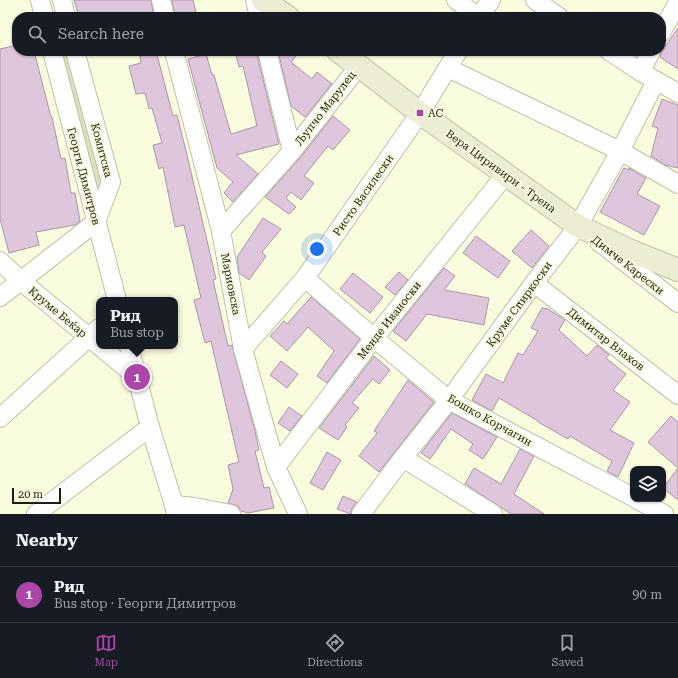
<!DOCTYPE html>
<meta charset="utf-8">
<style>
body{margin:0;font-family:"Roboto Serif",serif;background:#20242c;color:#f1f3f6}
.controls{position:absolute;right:12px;bottom:12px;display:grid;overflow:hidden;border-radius:8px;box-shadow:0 1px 3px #0004}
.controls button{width:36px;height:36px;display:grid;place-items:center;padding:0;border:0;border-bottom:1px solid #363941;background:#171b24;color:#f1f3f6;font:20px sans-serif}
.scale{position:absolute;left:12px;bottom:10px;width:49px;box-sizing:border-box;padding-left:4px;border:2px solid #1e1e14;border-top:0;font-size:11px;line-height:14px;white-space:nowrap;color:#1e1e14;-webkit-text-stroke:3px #fafcde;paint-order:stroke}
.you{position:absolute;left:317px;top:249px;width:14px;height:14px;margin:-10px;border:3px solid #fff;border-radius:50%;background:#1a73e8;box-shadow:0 0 0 6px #1a73e833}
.badge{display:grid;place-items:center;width:26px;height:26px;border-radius:50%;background:#ae46a9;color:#fff;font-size:13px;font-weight:700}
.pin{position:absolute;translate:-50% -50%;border:2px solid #fff;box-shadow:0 1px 4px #0006}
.popup{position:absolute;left:96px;top:297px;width:82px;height:52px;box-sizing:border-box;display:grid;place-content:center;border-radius:8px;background:#171b24;filter:drop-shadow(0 1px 3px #0005);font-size:13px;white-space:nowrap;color:#9ea1a6}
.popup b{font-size:15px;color:#f1f3f6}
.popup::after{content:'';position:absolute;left:50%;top:100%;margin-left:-8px;border:8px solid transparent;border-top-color:#171b24}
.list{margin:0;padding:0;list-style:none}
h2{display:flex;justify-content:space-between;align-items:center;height:52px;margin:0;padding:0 16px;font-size:17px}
h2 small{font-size:13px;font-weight:400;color:#9ea1a6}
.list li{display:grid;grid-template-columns:26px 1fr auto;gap:12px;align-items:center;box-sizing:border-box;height:56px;padding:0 16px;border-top:1px solid #363941}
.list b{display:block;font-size:15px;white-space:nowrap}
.list p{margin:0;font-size:13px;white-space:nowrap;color:#9ea1a6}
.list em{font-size:13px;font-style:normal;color:#9ea1a6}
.icon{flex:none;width:22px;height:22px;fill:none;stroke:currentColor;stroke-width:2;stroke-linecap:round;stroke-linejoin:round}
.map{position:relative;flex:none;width:678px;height:514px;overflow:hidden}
.search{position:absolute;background:#171b24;box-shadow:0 1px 3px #0004;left:12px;right:12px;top:12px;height:44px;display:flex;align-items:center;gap:10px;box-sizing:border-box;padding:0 14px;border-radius:16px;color:#9ea1a6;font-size:15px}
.sheet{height:108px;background:#171b24}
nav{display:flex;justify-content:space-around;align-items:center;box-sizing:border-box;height:56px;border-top:1px solid #363941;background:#171b24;font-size:11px;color:#9ea1a6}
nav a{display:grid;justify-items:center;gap:2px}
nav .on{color:#ae46a9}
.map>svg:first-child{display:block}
.green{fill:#dee0bc}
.building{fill:#dec7dc;stroke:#ac95a9}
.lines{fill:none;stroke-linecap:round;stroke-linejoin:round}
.street-casing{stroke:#bfc1a5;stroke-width:20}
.secondary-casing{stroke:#bfc1a5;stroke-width:24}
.street{stroke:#fff;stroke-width:18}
.secondary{stroke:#ecedd2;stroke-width:22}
.poi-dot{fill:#ae46a9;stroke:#fafcde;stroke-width:1.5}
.labels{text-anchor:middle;stroke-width:4;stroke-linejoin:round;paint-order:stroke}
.street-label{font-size:11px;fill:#1e1e14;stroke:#fafcde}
.poi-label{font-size:11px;fill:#1e1e14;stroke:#fafcde;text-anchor:start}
</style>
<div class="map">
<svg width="678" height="514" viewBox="0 0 678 514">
<rect width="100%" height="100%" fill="#fafcde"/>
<!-- green -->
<path class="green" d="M52,51H75L111,182L96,222Z"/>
<!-- building -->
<g class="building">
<path d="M74,0H151L154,17H79Z"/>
<path d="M172,0H193L197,17H175Z"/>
<path d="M678,28V69L660,57L661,53Z"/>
<path d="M17,45V51H34L51,117H52L61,159L65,158L71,193H75L80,221L75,225L36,232L39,245L9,253L0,219V49Z"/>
<path d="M139,51H156L173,116L177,115L187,155L216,279L213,280L228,346L232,345L255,431L259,450L255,451L264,488L269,487L274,508L248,513L241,511L238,506L228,503L233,489L228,465L239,462L211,341L205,343L194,300L201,298L184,225L175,227L163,167L159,169L153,145L162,143L152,108L149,109L145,93L136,94L129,66L141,63Z"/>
<path d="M235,51H256L279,144L236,155L258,174L233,202L224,193L233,182L217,168L188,59L206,54L212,75H214L231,134L257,126L243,66L239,67Z"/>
<path d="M278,51H300L291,62L312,79L317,72L332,84L305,117L291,106Z"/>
<path d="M662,99L678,105V168L665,165L651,156L658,128L652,126Z"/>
<path d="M333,116L350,130L333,150L328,146L304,176L314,183L301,200L291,192L286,198L296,207L289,214L265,197L300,158Z"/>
<path d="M624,168L629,170V168L646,178L637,194L660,206L644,235L600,212Z"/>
<path d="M263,218L281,229L262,252L266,256L249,280L239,273L237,257Z"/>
<path d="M531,230L549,246L532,268L512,251Z"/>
<path d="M476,236L510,261L498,278L463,253Z"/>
<path d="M444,268L455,276L444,290L489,298L484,325L427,314L406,341L393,331Z"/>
<path d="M399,272L408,280L395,295L385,287Z"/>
<path d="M353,273L383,297L370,313L340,289Z"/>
<path d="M311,297L360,339L327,383L317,376L334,351L308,327L287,351L270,336L284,321L287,324Z"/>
<path d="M542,308L548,309L565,320L559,330L587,356L597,345L609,355L606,358L626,374L613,390L630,402L610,430L634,443L618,477L607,471L612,461L570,436L568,439L538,422V421L499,398L492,411L472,400L486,374L503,383L518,353L523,355L538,331L531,328Z"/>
<path d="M374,356L390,370L379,384L373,379L352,403L359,408L345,425L347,427L338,440L319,428Z"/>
<path d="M281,361L298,374L287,388L270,375Z"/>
<path d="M408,380L434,402L379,472L359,456L377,433L374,431Z"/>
<path d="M289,407L302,416L290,431L278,423Z"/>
<path d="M452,413L497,437L483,459L469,450L473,444L451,429L430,459L421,453Z"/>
<path d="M671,416L678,422V500L663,488L678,468L648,442Z"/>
<path d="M520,449L534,456L514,494L544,514H511L465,484L474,468L501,484Z"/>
<path d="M327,452L341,460L323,490L310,483Z"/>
<path d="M343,496L357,502L352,508L351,514L337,509Z"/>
</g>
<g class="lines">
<!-- street casing -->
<g class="street-casing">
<g id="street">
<path d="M40,0L44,17"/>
<path d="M62,0L66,17"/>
<path d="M161,0L165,17"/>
<path d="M255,0L259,17"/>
<path d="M456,0L478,17"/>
<path d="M535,0L559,17"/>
<path d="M479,17L491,0"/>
<path d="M661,33L678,2"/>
<path d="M52,51L117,300"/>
<path d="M174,51L221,231L243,349L276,467L298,514"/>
<path d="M267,51L292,151"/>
<path d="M609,51L641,72L678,93"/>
<path d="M448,68L620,151L678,184"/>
<path d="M641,72L651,51"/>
<path d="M221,231L292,151L359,66"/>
<path d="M599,242L678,303"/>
<path d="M0,261L21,281L137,377"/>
<path d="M305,278L374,338L449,400L633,497"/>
<path d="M534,283L678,395"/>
<path d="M0,297L96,222L111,182L75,51"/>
<path d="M129,346L150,427L174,505L176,514"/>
<path d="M243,349L305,278L420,113L458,51"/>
<path d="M0,418L99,328"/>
<path d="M403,458L493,514"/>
<path d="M276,467L374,338L506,174"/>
<path d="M636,499L664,514"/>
<path d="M174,505L195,507L231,514"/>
<path d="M36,514L150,427"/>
<path d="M361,514L403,458L449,400L534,283L578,226L620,151L656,81"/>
</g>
</g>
<!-- secondary casing -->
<g class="secondary-casing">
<g id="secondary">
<path d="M263,0L288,17"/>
<path d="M338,51L359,66L420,113L578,226L631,251L678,270"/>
</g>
</g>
<!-- street -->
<use href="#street" class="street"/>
<!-- secondary -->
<use href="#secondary" class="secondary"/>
</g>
<!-- markers -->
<rect class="poi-dot" x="416" y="109" width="8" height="8" rx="2"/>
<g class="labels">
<!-- street labels -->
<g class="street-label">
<text transform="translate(325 108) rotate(-52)" y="4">Љупчо Марулец</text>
<text transform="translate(102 150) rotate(75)" y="4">Комитска</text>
<text transform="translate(501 171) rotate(36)" y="4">Вера Циривири - Трена</text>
<text transform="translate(84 176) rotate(75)" y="4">Георги Димитров</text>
<text transform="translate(363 195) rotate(-55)" y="4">Ристо Василески</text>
<text transform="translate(628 265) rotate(38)" y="4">Димче Карески</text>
<text transform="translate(231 284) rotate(79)" y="4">Мариовска</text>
<text transform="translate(519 304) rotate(-54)" y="4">Круме Спиркоски</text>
<text transform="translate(58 312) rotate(40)" y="4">Круме Беќар</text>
<text transform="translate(389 320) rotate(-52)" y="4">Менде Иваноски</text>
<text transform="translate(606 339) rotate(38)" y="4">Димитар Влахов</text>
<text transform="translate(490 420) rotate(29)" y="4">Бошко Корчагин</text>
</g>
<!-- poi labels -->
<g class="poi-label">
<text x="428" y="117">АС</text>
</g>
</g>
</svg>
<div class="controls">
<button><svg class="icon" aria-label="layers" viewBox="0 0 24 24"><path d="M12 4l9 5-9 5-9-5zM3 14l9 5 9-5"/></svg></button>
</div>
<div class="scale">20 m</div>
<div class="you"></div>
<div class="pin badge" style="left:137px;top:377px">1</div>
<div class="popup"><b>Рид</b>Bus stop</div>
<div class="search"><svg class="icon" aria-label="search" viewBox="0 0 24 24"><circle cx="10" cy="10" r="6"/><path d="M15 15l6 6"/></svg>Search here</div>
</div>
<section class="sheet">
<h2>Nearby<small></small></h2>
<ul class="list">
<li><span class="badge">1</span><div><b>Рид</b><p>Bus stop · Георги Димитров</p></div><em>90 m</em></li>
</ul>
</section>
<nav>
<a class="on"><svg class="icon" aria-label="map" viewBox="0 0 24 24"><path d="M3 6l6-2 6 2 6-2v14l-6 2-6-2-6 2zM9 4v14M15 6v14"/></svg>Map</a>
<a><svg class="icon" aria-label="directions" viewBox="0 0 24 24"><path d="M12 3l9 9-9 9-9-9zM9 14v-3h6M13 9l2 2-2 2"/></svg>Directions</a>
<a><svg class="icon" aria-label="saved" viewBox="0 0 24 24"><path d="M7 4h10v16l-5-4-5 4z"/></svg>Saved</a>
</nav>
